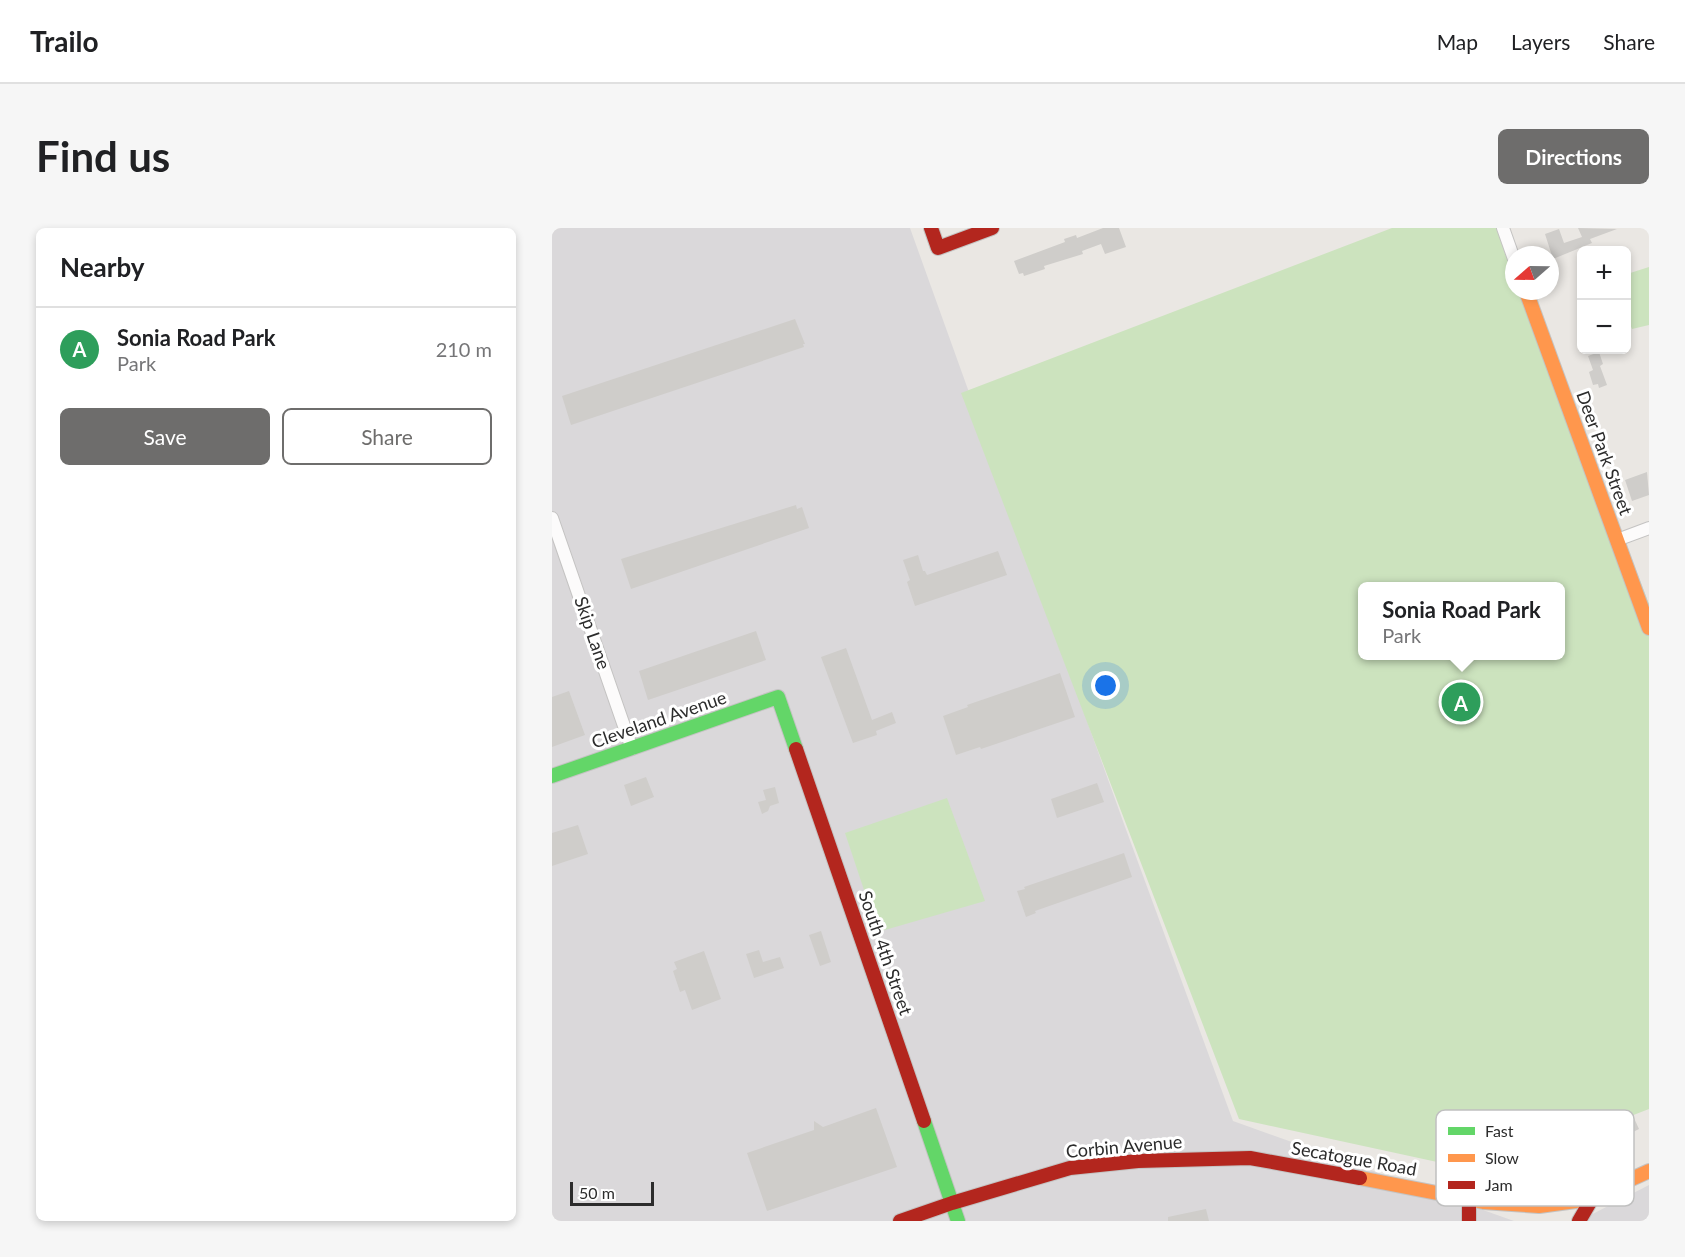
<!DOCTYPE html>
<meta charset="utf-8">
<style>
body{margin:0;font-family:Lato,sans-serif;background:#f6f6f6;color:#202124}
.controls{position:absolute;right:18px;top:18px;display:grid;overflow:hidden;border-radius:9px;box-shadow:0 3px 9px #0003}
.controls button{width:54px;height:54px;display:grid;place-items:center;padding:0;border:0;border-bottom:2px solid #e0e0e0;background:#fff;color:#202124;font:30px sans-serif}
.compass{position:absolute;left:953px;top:18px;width:54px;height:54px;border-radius:50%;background:#fff;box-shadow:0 3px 9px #0003;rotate:250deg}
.scale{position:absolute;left:18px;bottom:15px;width:84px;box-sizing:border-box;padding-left:6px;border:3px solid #2c2c2c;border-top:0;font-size:16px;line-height:21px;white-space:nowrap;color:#2c2c2c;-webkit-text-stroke:4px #fff;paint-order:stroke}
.you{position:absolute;left:554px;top:458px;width:21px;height:21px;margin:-15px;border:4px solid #fff;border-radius:50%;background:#1a73e8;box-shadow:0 0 0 9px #1a73e833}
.badge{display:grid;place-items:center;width:39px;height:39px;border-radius:50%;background:#6e6d6c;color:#fff;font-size:20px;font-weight:700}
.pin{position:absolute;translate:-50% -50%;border:3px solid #fff;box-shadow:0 2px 6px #0006}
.popup{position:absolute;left:806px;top:354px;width:207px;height:78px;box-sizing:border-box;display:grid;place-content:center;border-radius:9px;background:#fff;filter:drop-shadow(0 2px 4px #0005);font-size:20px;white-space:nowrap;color:#757577}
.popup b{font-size:22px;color:#202124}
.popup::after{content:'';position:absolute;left:50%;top:100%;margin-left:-12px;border:12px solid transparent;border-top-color:#fff}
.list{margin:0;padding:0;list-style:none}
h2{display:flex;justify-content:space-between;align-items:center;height:78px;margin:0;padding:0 24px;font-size:26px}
h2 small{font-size:20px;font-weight:400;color:#757577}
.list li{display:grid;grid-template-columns:39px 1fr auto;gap:18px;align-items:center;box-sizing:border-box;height:84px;padding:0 24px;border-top:2px solid #e0e0e0}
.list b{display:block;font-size:22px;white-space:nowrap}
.list p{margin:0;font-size:20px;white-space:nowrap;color:#757577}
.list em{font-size:20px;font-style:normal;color:#757577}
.actions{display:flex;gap:12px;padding:18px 24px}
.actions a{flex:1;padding:14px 0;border:2px solid #6e6d6c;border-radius:9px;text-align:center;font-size:21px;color:#6e6d6c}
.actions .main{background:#6e6d6c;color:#fff}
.map{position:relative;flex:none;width:1097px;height:993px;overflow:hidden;border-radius:9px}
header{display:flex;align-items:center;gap:36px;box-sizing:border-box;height:84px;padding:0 30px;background:#fff;border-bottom:2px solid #e0e0e0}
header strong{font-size:28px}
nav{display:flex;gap:33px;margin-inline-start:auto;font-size:21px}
.intro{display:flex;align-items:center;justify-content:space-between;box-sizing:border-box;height:144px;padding:0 36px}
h1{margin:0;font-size:42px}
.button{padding:15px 27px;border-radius:9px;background:#6e6d6c;color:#fff;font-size:21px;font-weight:700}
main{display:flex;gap:36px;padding:0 36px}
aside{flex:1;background:#fff;border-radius:9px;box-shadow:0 3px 9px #0003}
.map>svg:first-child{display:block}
.industrial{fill:#dad8da}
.green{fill:#cce3be;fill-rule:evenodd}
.building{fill:#cfcdca}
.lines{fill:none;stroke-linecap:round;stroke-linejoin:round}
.street-casing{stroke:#c4c3c2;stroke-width:14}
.fast-casing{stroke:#c4c3c2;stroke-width:16}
.slow-casing{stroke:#c4c3c2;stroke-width:16}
.jam-casing{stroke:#c4c3c2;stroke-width:16}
.street{stroke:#fcfbfb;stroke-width:12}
.fast{stroke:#63d668;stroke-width:14}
.slow{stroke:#ff974d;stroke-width:14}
.jam{stroke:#b3261e;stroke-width:14}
.labels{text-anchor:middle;stroke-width:6;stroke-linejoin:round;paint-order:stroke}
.street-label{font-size:18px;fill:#2c2c2c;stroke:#fff}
.key{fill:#fff;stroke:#c0c0c0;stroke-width:1.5}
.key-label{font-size:16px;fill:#2c2c2c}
</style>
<header>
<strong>Trailo</strong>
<nav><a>Map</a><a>Layers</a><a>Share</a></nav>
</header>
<div class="intro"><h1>Find us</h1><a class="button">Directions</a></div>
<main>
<aside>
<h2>Nearby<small></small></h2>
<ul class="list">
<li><span class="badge" style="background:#2e9e5b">A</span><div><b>Sonia Road Park</b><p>Park</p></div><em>210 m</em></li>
</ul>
<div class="actions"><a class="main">Save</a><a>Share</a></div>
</aside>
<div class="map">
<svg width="1097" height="993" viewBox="0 0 1097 993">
<rect width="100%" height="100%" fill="#eae7e3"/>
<!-- industrial -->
<g class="industrial">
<path d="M0,0H358L572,596L681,893L962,993H0Z"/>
<path d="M1097,957V993H1027Z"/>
</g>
<!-- green -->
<g class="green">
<path d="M840,0H953L962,27V63H977L1097,376V881L1053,898L1070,940L1014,962L687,891L409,165ZM810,358H1008V428H810Z"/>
<path d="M1097,39V97L1080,101L1075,89V46Z"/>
<path d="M395,570L433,673L326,704L293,605Z"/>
</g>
<!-- building -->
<g class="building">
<path d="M551,0H567L574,19L553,26L549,16L530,23L531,26L492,38L493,41L472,48L471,45L467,46L462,33L513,14L512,11L524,7L525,10Z"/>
<path d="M1026,0L1065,1L1038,11L1040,15L1001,31L993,6L1007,1L1012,15L1030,9Z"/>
<path d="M243,91L253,116H251L252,119L19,197L10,168Z"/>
<path d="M1047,124L1051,136L1048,138L1055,157L1047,160L1046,156L1041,157L1037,144L1041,142L1036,128Z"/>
<path d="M1095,244L1097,267L1080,273L1073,252Z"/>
<path d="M244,277L245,281L250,279L257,300L79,361L69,331Z"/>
<path d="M446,323L455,347L363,378L355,354L358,352L351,332L366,327L371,343H373L375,347Z"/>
<path d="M204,403L214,432L96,472L87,443Z"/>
<path d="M294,420L320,492L340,484L344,495L324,503L325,507L301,515L269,429Z"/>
<path d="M508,445L523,489L429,521L428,519L404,527L391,488L416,479L415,477Z"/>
<path d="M17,463L33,507L0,519V469Z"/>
<path d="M94,549L102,569L79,578L72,557Z"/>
<path d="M545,555L552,574L505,590L499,571Z"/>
<path d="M223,559L227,575L218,578L216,583L210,586L206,574L214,572L211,562Z"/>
<path d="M26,597L36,626L0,638V605Z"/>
<path d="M572,625L580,649L483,683L484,685L474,689L465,663L473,661L472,659Z"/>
<path d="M269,703L279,734L268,738L257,707Z"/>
<path d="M207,722L211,734L228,729L232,740L202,750L194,726Z"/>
<path d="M152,723L169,771L140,782L133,762L128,764L121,743L125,741L122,734Z"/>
<path d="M324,880L345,939L215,983L195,925L262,902V893L271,899Z"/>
<path d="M1081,888L1087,901L1077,906L1071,893Z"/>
<path d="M654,981L657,993H616V989Z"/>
</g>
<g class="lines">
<!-- street casing -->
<g class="street-casing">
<g id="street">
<path d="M951,0L962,31"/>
<path d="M0,290L80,521"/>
<path d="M1065,312L1097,300"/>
</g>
</g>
<!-- fast casing -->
<g class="fast-casing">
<g id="fast">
<path d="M0,548L226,469L244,521"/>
<path d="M372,893L406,993"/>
</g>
</g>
<!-- slow casing -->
<g class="slow-casing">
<g id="slow">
<path d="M974,63L1097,400"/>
<path d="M808,950L931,974L987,978L1024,973L1042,968L1097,943"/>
</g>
</g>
<!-- jam casing -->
<g class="jam-casing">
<g id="jam">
<path d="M379,0L386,20L440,0"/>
<path d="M244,521L372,893"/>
<path d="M917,972V993"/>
<path d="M348,993L400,975L518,940L586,933L698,930L808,950"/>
<path d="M1027,993L1041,969"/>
</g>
</g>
<!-- street -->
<use href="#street" class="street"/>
<!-- fast -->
<use href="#fast" class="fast"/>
<!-- slow -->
<use href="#slow" class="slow"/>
<!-- jam -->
<use href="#jam" class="jam"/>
</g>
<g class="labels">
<!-- street labels -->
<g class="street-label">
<text transform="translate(1052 225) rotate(70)" y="6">Deer Park Street</text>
<text transform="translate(40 405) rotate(71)" y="6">Skip Lane</text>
<text transform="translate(107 492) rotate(-19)" y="6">Cleveland Avenue</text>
<text transform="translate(333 725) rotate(71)" y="6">South 4th Street</text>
<text transform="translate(572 919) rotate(-5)" y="6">Corbin Avenue</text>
<text transform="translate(802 931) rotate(10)" y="6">Secatogue Road</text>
</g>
</g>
<!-- legend -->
<rect x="884" y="882" width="198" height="96" rx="9" class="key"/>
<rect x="896" y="899" width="27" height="8" fill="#63d668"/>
<rect x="896" y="926" width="27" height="8" fill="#ff974d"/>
<rect x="896" y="953" width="27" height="8" fill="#b3261e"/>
<g class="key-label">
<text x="933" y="909">Fast</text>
<text x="933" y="936">Slow</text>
<text x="933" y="963">Jam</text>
</g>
</svg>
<div class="controls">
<button>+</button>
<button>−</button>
</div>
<svg class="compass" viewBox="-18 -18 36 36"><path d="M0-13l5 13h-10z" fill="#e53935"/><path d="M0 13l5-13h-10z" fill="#757577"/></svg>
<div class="scale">50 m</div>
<div class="you"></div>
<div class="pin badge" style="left:909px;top:474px;background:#2e9e5b">A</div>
<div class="popup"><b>Sonia Road Park</b>Park</div>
</div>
</main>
